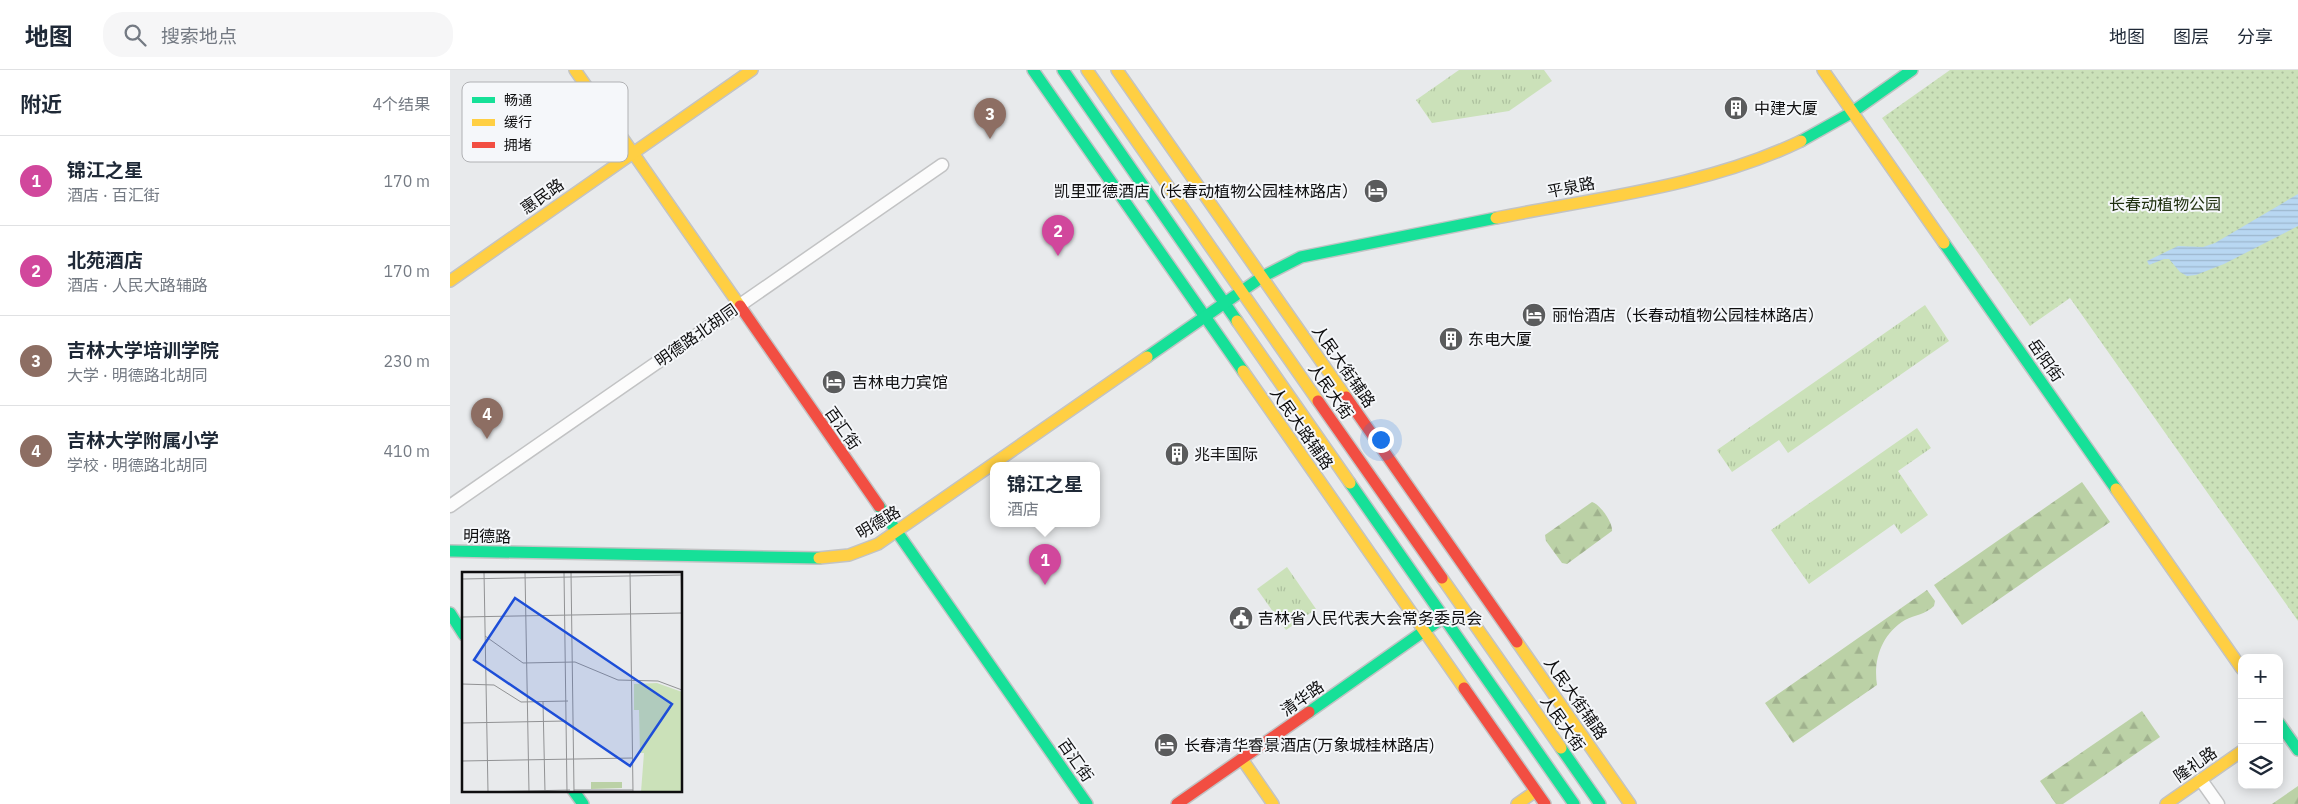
<!DOCTYPE html>
<html lang="zh">
<meta charset="utf-8">
<style>
body{margin:0;font-family:"IBM Plex Sans","Noto Sans SC",sans-serif;background:#f6f6f7;color:#1f2937}
.controls{position:absolute;right:15px;bottom:15px;display:grid;overflow:hidden;border-radius:10px;box-shadow:0 2px 12px #0003}
.controls button{width:45px;height:45px;display:grid;place-items:center;padding:0;border:0;border-bottom:1px solid #e0e1e3;background:#fff;color:#1f2937;font:25px sans-serif}
.you{position:absolute;left:930px;top:369px;width:18px;height:18px;margin:-12px;border:4px solid #fff;border-radius:50%;background:#1a73e8;box-shadow:0 0 0 8px #1a73e833}
.badge{display:grid;place-items:center;width:32px;height:32px;border-radius:50%;background:#7c3aed;color:#fff;font-size:16px;font-weight:700}
.pin{position:absolute;translate:-50% -41px;filter:drop-shadow(0 1px 2px #0008)}
.pin::after{content:'';position:absolute;top:26px;width:18px;height:15px;background:inherit;clip-path:polygon(0 0,100% 0,50% 100%)}
.popup{position:absolute;left:540px;top:392px;width:110px;height:65px;box-sizing:border-box;display:grid;place-content:center;border-radius:10px;background:#fff;filter:drop-shadow(0 1px 4px #0005);font-size:16px;white-space:nowrap;color:#747a83}
.popup b{font-size:19px;color:#1f2937}
.popup::after{content:'';position:absolute;left:50%;top:100%;margin-left:-10px;border:10px solid transparent;border-top-color:#fff}
.list{margin:0;padding:0;list-style:none}
h2{display:flex;justify-content:space-between;align-items:center;height:65px;margin:0;padding:0 20px;font-size:21px}
h2 small{font-size:16px;font-weight:400;color:#747a83}
.list li{display:grid;grid-template-columns:32px 1fr auto;gap:15px;align-items:center;box-sizing:border-box;height:90px;padding:0 20px;border-top:1px solid #e0e1e3}
.list b{display:block;font-size:19px;white-space:nowrap}
.list p{margin:0;font-size:16px;white-space:nowrap;color:#747a83}
.list em{font-size:16px;font-style:normal;color:#747a83}
.icon{flex:none;width:28px;height:28px;fill:none;stroke:currentColor;stroke-width:2;stroke-linecap:round;stroke-linejoin:round}
.map{position:relative;flex:none;width:1848px;height:734px;overflow:hidden}
header{display:flex;align-items:center;gap:30px;box-sizing:border-box;height:70px;padding:0 25px;background:#fff;border-bottom:1px solid #e0e1e3}
header strong{font-size:24px}
nav{display:flex;gap:28px;margin-inline-start:auto;font-size:18px}
.search{width:350px;height:45px;background:#f6f6f7;display:flex;align-items:center;gap:12px;box-sizing:border-box;padding:0 18px;border-radius:20px;color:#747a83;font-size:19px}
main{display:flex}
aside{flex:1;background:#fff}
.map>svg:first-child{display:block}
.grass{fill:url(#grass-tufts)}
.forest{fill:url(#forest-firs)}
.park{fill:url(#park-dots)}
.water{fill:url(#water-rules)}
.lines{fill:none;stroke-linecap:round;stroke-linejoin:round}
.street-casing{stroke:#c2c3c4;stroke-width:15}
.fast-casing{stroke:#c2c3c4;stroke-width:14}
.slow-casing{stroke:#c2c3c4;stroke-width:14}
.jam-casing{stroke:#c2c3c4;stroke-width:14}
.street{stroke:#fcfcfc;stroke-width:12}
.fast{stroke:#16e098;stroke-width:11}
.slow{stroke:#ffcf43;stroke-width:11}
.jam{stroke:#f24e42;stroke-width:11}
.labels{text-anchor:middle;stroke-width:4;stroke-linejoin:round;paint-order:stroke}
.poi-label{font-size:16px;fill:#0e0e0f;stroke:#f5f7fa;text-anchor:start}
.street-label{font-size:16px;fill:#0e0e0f;stroke:#f5f7fa}
.park-label{font-size:16px;fill:#20300f;stroke:#f5f7fa}
.inset-road{fill:none;stroke:#919294;stroke-width:1}
.view{fill:#1d4ed8;fill-opacity:0.15;stroke:#1d4ed8;stroke-width:2.5}
.inset-edge{fill:none;stroke:#0e0e0f;stroke-width:2.5}
.key{fill:#f5f7fa;stroke:#b0b1b4;stroke-width:1}
.key-label{font-size:14px;fill:#0e0e0f}
</style>
<header>
<strong>地图</strong>
<div class="search"><svg class="icon" aria-label="search" viewBox="0 0 24 24"><circle cx="10" cy="10" r="6"/><path d="M15 15l6 6"/></svg>搜索地点</div>
<nav><a>地图</a><a>图层</a><a>分享</a></nav>
</header>
<main>
<aside>
<h2>附近<small>4个结果</small></h2>
<ul class="list">
<li><span class="badge" style="background:#d1479c">1</span><div><b>锦江之星</b><p>酒店 · 百汇街</p></div><em>170 m</em></li>
<li><span class="badge" style="background:#d1479c">2</span><div><b>北苑酒店</b><p>酒店 · 人民大路辅路</p></div><em>170 m</em></li>
<li><span class="badge" style="background:#8d6e63">3</span><div><b>吉林大学培训学院</b><p>大学 · 明德路北胡同</p></div><em>230 m</em></li>
<li><span class="badge" style="background:#8d6e63">4</span><div><b>吉林大学附属小学</b><p>学校 · 明德路北胡同</p></div><em>410 m</em></li>
</ul>
</aside>
<div class="map">
<svg width="1848" height="734" viewBox="0 0 1848 734">
<defs>
<pattern id="grass-tufts" width="24" height="20" patternUnits="userSpaceOnUse" patternTransform="scale(1.25)"><rect width="24" height="20" fill="#cbe1b9"/><path d="M3 7l-1-3M5 7V3M7 7l1-3M15 17l-1-3M17 17v-4M19 17l1-3" fill="none" stroke="#adc09e"/></pattern>
<pattern id="forest-firs" width="22" height="20" patternUnits="userSpaceOnUse" patternTransform="scale(1.25)"><rect width="22" height="20" fill="#bbd1a6"/><path d="M5 1l3.5 6h-7zM16 11l3.5 6h-7z" fill="#a0b28e"/></pattern>
<pattern id="park-dots" width="8" height="8" patternUnits="userSpaceOnUse" patternTransform="scale(1.25)"><rect width="8" height="8" fill="#cbe1b9"/><path d="M2 2h.1M6 6h.1" fill="none" stroke="#adc09e" stroke-width="1.8" stroke-linecap="round"/></pattern>
<pattern id="water-rules" width="6" height="5" patternUnits="userSpaceOnUse" patternTransform="scale(1.25)"><rect width="6" height="5" fill="#b8d7f2"/><path d="M0 2.5h6" fill="none" stroke="#9db7ce"/></pattern>
</defs>
<rect width="100%" height="100%" fill="#e8eaec"/>
<!-- grass -->
<g class="grass">
<path d="M1009,0H1094L1102,11L1059,41L982,53L966,30Z"/>
<path d="M1475,235L1499,271L1338,383L1329,370L1282,402L1267,380Z"/>
<path d="M1467,358L1481,378L1448,401L1478,445L1451,464L1444,454L1359,514L1321,460Z"/>
<path d="M837,497L866,539L836,560L807,519Z"/>
</g>
<!-- forest -->
<g class="forest">
<path d="M1632,412L1660,452L1512,555L1484,515Z"/>
<path d="M1142,432C1150,434 1163,453 1162,461L1117,494L1112,493L1096,471L1095,465Z"/>
<path d="M1477,520L1485,531L1484,536C1476,544 1465,545 1455,550C1432,564 1423,589 1427,615L1343,673L1315,633Z"/>
<path d="M1692,641L1710,667L1613,734H1606L1590,711Z"/>
<path d="M1848,716V734H1822Z"/>
</g>
<!-- park -->
<path class="park" d="M1500,0H1848V551L1620,228L1580,256L1432,48Z"/>
<!-- water -->
<path class="water" d="M1848,124V156L1774,194L1746,205L1737,206L1730,202L1719,189H1714L1699,195L1697,191L1728,176L1753,177L1765,173Z"/>
<g class="lines">
<!-- street casing -->
<g class="street-casing">
<g id="street">
<path d="M0,436L492,95"/>
<path d="M1751,710L1768,734"/>
</g>
</g>
<!-- fast casing -->
<g class="fast-casing">
<g id="fast">
<path d="M583,0L793,301"/>
<path d="M613,0L787,251"/>
<path d="M1351,71L1401,43L1462,0"/>
<path d="M1494,173L1666,419"/>
<path d="M697,287L812,207L851,187L1046,148"/>
<path d="M900,413L1124,734"/>
<path d="M429,436L637,734"/>
<path d="M0,481L369,488"/>
<path d="M0,543L14,565"/>
<path d="M859,642L994,547"/>
<path d="M1829,653L1848,680"/>
<path d="M1111,678L1150,734"/>
<path d="M123,720L133,734"/>
</g>
</g>
<!-- slow casing -->
<g class="slow-casing">
<g id="slow">
<path d="M125,0L290,236"/>
<path d="M637,0L868,331"/>
<path d="M667,0L896,327"/>
<path d="M1373,0L1494,173"/>
<path d="M1046,148C1147,128 1258,116 1351,71"/>
<path d="M0,211L302,0"/>
<path d="M787,251L900,413"/>
<path d="M793,301L1014,618"/>
<path d="M1666,419L1792,599"/>
<path d="M369,488L399,485L428,474L697,287"/>
<path d="M992,508L1111,678"/>
<path d="M1067,572L1180,734"/>
<path d="M792,689L823,734"/>
<path d="M1067,734L1086,721"/>
<path d="M1716,734L1792,681"/>
</g>
</g>
<!-- jam casing -->
<g class="jam-casing">
<g id="jam">
<path d="M290,236L429,436"/>
<path d="M896,327L1067,572"/>
<path d="M868,331L992,508"/>
<path d="M1014,618L1095,734"/>
<path d="M727,734L859,642"/>
</g>
</g>
<!-- street -->
<use href="#street" class="street"/>
<!-- fast -->
<use href="#fast" class="fast"/>
<!-- slow -->
<use href="#slow" class="slow"/>
<!-- jam -->
<use href="#jam" class="jam"/>
</g>
<!-- icons -->
<defs>
<g id="building-disc" transform="scale(1.25)"><circle r="9.5" fill="#5a5b5c" stroke="#f5f7fa"/><path d="M-4-6H4V6H1V3H-1V6H-4ZM-2.5-4.3h1.7v1.8h-1.7ZM.8-4.3h1.7v1.8H.8ZM-2.5-1h1.7V.8h-1.7ZM.8-1h1.7V.8H.8Z" fill="#fff"/></g>
<g id="hotel-disc" transform="scale(1.25)"><circle r="9.5" fill="#5a5b5c" stroke="#f5f7fa"/><path d="M-6-4.5h1.5V1H6V5H4.5V3h-9V5H-6ZM-4 0a1.8 1.8 0 1 1 3.6 0ZM.5 0V-2.5h3Q6-2.5 6 0Z" fill="#fff"/></g>
<g id="civic-disc" transform="scale(1.25)"><circle r="9.5" fill="#5a5b5c" stroke="#f5f7fa"/><path d="M-.6-6.5H3V-4.5H.6V-3L4-1V1h2V6H-6V1h2V-1L-.6-3ZM-1.2 2.5V6h2.4V2.5Z" fill="#fff"/></g>
</defs>
<g fill-rule="evenodd">
<use href="#building-disc" x="1286" y="38"/>
<use href="#hotel-disc" x="926" y="121"/>
<use href="#hotel-disc" x="1084" y="245"/>
<use href="#building-disc" x="1001" y="269"/>
<use href="#hotel-disc" x="384" y="312"/>
<use href="#building-disc" x="727" y="384"/>
<use href="#civic-disc" x="791" y="548"/>
<use href="#hotel-disc" x="716" y="675"/>
</g>
<g class="labels">
<!-- poi labels -->
<g class="poi-label">
<text x="1304" y="44">中建大厦</text>
<text x="908" y="127" text-anchor="end">凯里亚德酒店（长春动植物公园桂林路店）</text>
<text x="1102" y="251">丽怡酒店（长春动植物公园桂林路店）</text>
<text x="1018" y="275">东电大厦</text>
<text x="402" y="318">吉林电力宾馆</text>
<text x="744" y="390">兆丰国际</text>
<text x="808" y="554">吉林省人民代表大会常务委员会</text>
<text x="734" y="681">长春清华睿景酒店(万象城桂林路店)</text>
</g>
<!-- street labels -->
<g class="street-label">
<text transform="translate(1121 117) rotate(-11)" y="6">平泉路</text>
<text transform="translate(92 126) rotate(-35)" y="6">惠民路</text>
<text transform="translate(246 265) rotate(-35)" y="6">明德路北胡同</text>
<text transform="translate(1596 290) rotate(55)" y="6">岳阳街</text>
<text transform="translate(894 296) rotate(55)" y="6">人民大街辅路</text>
<text transform="translate(881 321) rotate(55)" y="6">人民大街</text>
<text transform="translate(393 358) rotate(55)" y="6">百汇街</text>
<text transform="translate(852 358) rotate(55)" y="6">人民大路辅路</text>
<text transform="translate(428 452) rotate(-31)" y="6">明德路</text>
<text transform="translate(37 466) rotate(1)" y="6">明德路</text>
<text transform="translate(852 628) rotate(-35)" y="6">清华路</text>
<text transform="translate(1126 628) rotate(55)" y="6">人民大街辅路</text>
<text transform="translate(1113 653) rotate(55)" y="6">人民大街</text>
<text transform="translate(626 690) rotate(55)" y="6">百汇街</text>
<text transform="translate(1745 694) rotate(-35)" y="6">隆礼路</text>
</g>
<!-- park labels -->
<g class="park-label">
<text x="1715" y="140">长春动植物公园</text>
</g>
</g>
<!-- overview -->
<g transform="translate(12 502)">
<rect width="220" height="220" fill="#e8eaec"/>
<path d="M129,210H160V216L129,217Z" fill="#bbd1a6"/>
<path d="M195,111L220,120V220H179L182,181H178L177,138H172V112Z" fill="#cbe1b9"/>
<path class="inset-road" d="M22,0L26,220M63,0L67,220M102,0L105,220M109,0L112,220M168,0L171,220M219,0L220,40M0,7L220,3M0,45L220,41M23,64L61,91L113,90L156,108L196,109L220,118M0,112L32,113L59,130L106,129M81,130L83,220M0,151L104,149M0,189L171,186M112,218H171M19,220L108,218"/>
<path class="view" d="M53,26L210,132L168,194L12,88Z"/>
<rect width="220" height="220" class="inset-edge"/>
</g>
<!-- legend -->
<rect x="12" y="12" width="166" height="80" rx="8" class="key"/>
<rect x="22" y="27" width="23" height="6" fill="#16e098"/>
<rect x="22" y="49" width="23" height="7" fill="#ffcf43"/>
<rect x="22" y="72" width="23" height="6" fill="#f24e42"/>
<g class="key-label">
<text x="54" y="35">畅通</text>
<text x="54" y="57">缓行</text>
<text x="54" y="80">拥堵</text>
</g>
</svg>
<div class="controls">
<button>+</button>
<button>−</button>
<button><svg class="icon" aria-label="layers" viewBox="0 0 24 24"><path d="M12 4l9 5-9 5-9-5zM3 14l9 5 9-5"/></svg></button>
</div>
<div class="you"></div>
<div class="pin badge" style="left:595px;top:515px;background:#d1479c">1</div>
<div class="popup"><b>锦江之星</b>酒店</div>
<div class="pin badge" style="left:608px;top:186px;background:#d1479c">2</div>
<div class="pin badge" style="left:540px;top:69px;background:#8d6e63">3</div>
<div class="pin badge" style="left:37px;top:369px;background:#8d6e63">4</div>
</div>
</main>
